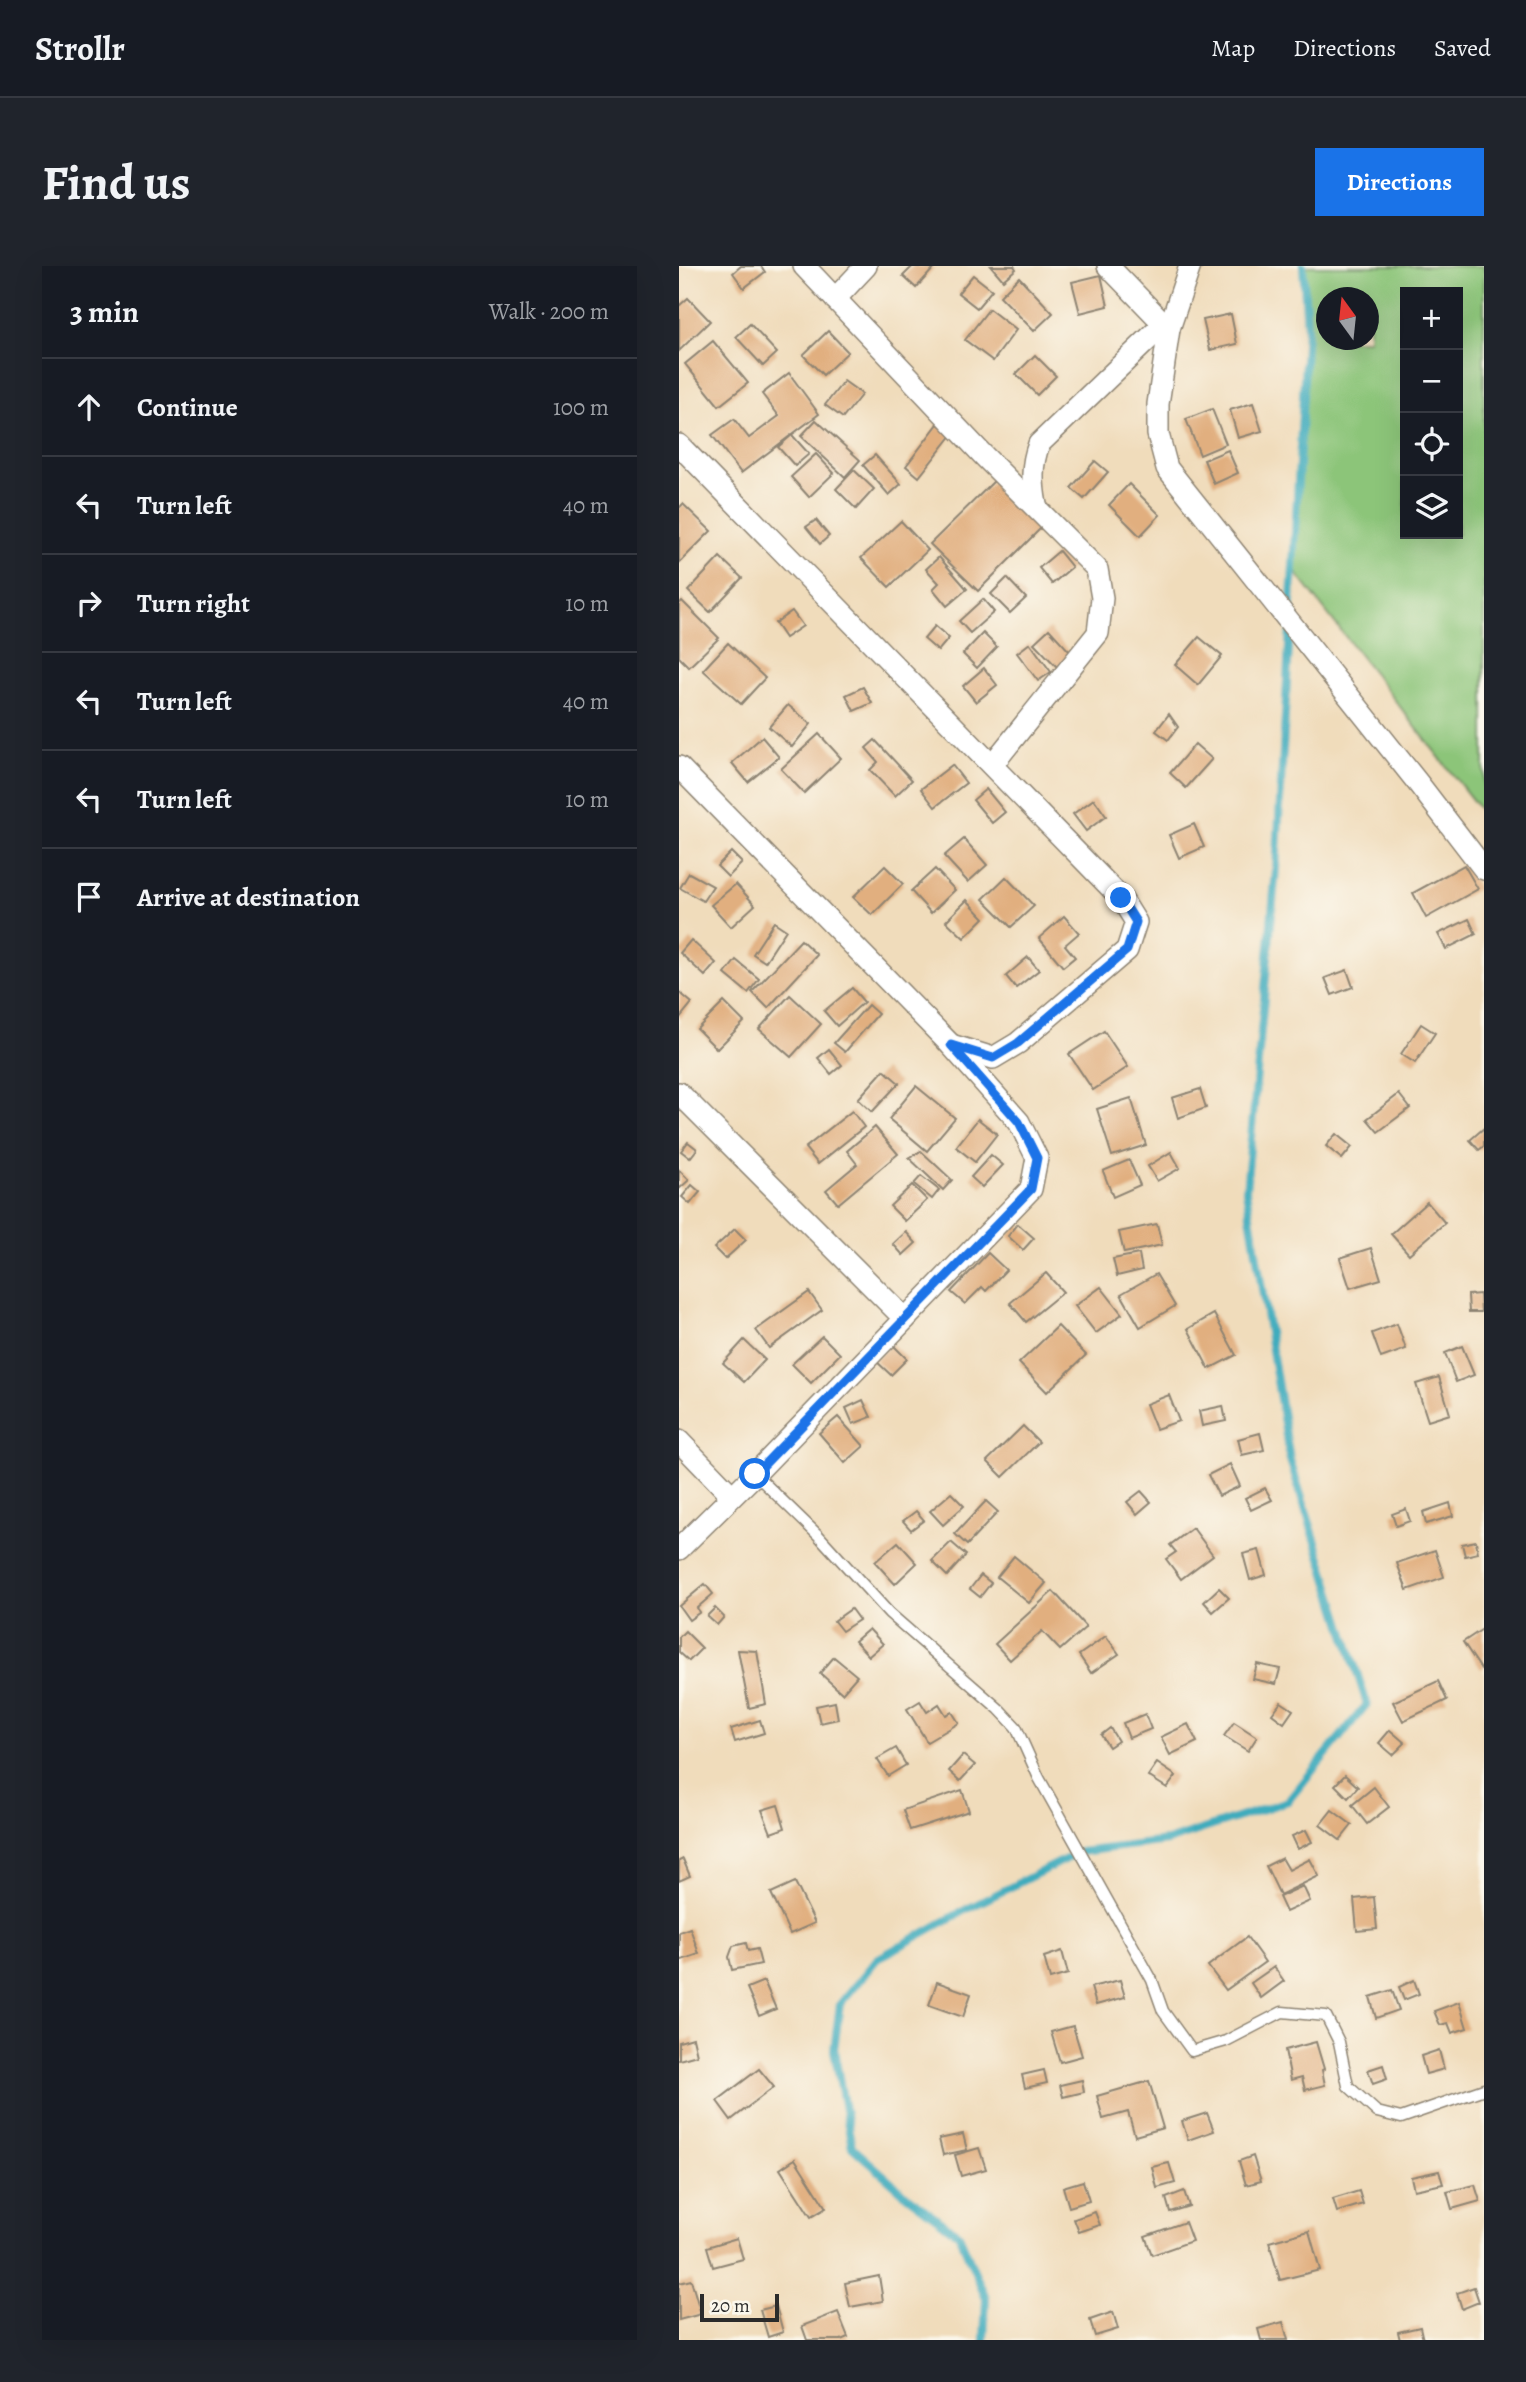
<!DOCTYPE html>
<meta charset="utf-8">
<style>
body{margin:0;font-family:Alegreya,serif;background:#20242c;color:#f1f3f6}
.controls{position:absolute;right:21px;top:21px;display:grid;overflow:hidden;border-radius:0px;box-shadow:0 7px 28px #0002}
.controls button{width:63px;height:63px;display:grid;place-items:center;padding:0;border:0;border-bottom:2px solid #363941;background:#171b24;color:#f1f3f6;font:35px sans-serif}
.compass{position:absolute;left:637px;top:21px;width:63px;height:63px;border-radius:50%;background:#171b24;box-shadow:0 7px 28px #0002;rotate:345deg}
.scale{position:absolute;left:21px;bottom:18px;width:79px;box-sizing:border-box;padding-left:7px;border:4px solid #2b2b2b;border-top:0;font-size:19px;line-height:24px;white-space:nowrap;color:#2b2b2b;-webkit-text-stroke:5px #fbf7ec;paint-order:stroke}
.stop{position:absolute;width:21px;height:21px;margin:-16px;border:5px solid #1a73e8;border-radius:50%;background:#fff}
.stop.end{background:#1a73e8;border-color:#fff;box-shadow:0 2px 7px #0008}
.list{margin:0;padding:0;list-style:none}
h2{display:flex;justify-content:space-between;align-items:center;height:91px;margin:0;padding:0 28px;font-size:30px}
h2 small{font-size:23px;font-weight:400;color:#9ea1a6}
.list li{display:grid;grid-template-columns:46px 1fr auto;gap:21px;align-items:center;box-sizing:border-box;height:98px;padding:0 28px;border-top:2px solid #363941}
.list b{display:block;font-size:26px;white-space:nowrap}
.list em{font-size:23px;font-style:normal;color:#9ea1a6}
.icon{flex:none;width:38px;height:38px;fill:none;stroke:currentColor;stroke-width:2;stroke-linecap:round;stroke-linejoin:round}
.map{position:relative;flex:none;width:805px;height:2074px;overflow:hidden;border-radius:0px}
header{display:flex;align-items:center;gap:42px;box-sizing:border-box;height:98px;padding:0 35px;background:#171b24;border-bottom:2px solid #363941}
header strong{font-size:33px}
nav{display:flex;gap:38px;margin-inline-start:auto;font-size:24px}
.intro{display:flex;align-items:center;justify-content:space-between;box-sizing:border-box;height:168px;padding:0 42px}
h1{margin:0;font-size:49px}
.button{padding:18px 32px;border-radius:0px;background:#1a73e8;color:#fff;font-size:24px;font-weight:700}
main{display:flex;gap:42px;padding:0 42px}
aside{flex:1;background:#171b24;border-radius:0px;box-shadow:0 7px 28px #0002}
.map>svg:first-child{display:block}
.green{fill:#8cc579;stroke:#5c7852;stroke-width:2;fill-rule:evenodd}
.lines{fill:none;stroke-linecap:round;stroke-linejoin:round}
.stream{stroke:#3facbd;stroke-width:8}
.building{fill:#e1af7f}
.service-casing{stroke:#8e8473;stroke-width:13}
.minor-casing{stroke:#8e8473;stroke-width:24}
.service{stroke:#fff;stroke-width:10}
.minor{stroke:#fff;stroke-width:21}
.route{stroke:#1a73e8;stroke-width:9}
</style>
<header>
<strong>Strollr</strong>
<nav><a>Map</a><a>Directions</a><a>Saved</a></nav>
</header>
<div class="intro"><h1>Find us</h1><a class="button">Directions</a></div>
<main>
<aside>
<h2>3 min<small>Walk · 200 m</small></h2>
<ul class="list">
<li><svg class="icon" aria-label="ahead" viewBox="0 0 24 24"><path d="M12 20V5M6 11l6-6 6 6"/></svg><div><b>Continue</b></div><em>100 m</em></li>
<li><svg class="icon" aria-label="left" viewBox="0 0 24 24"><path d="M17 20v-9H6M10 6l-5 5 5 5"/></svg><div><b>Turn left</b></div><em>40 m</em></li>
<li><svg class="icon" aria-label="right" viewBox="0 0 24 24"><path d="M7 20v-9h11M14 6l5 5-5 5"/></svg><div><b>Turn right</b></div><em>10 m</em></li>
<li><svg class="icon" aria-label="left" viewBox="0 0 24 24"><path d="M17 20v-9H6M10 6l-5 5 5 5"/></svg><div><b>Turn left</b></div><em>40 m</em></li>
<li><svg class="icon" aria-label="left" viewBox="0 0 24 24"><path d="M17 20v-9H6M10 6l-5 5 5 5"/></svg><div><b>Turn left</b></div><em>10 m</em></li>
<li><svg class="icon" aria-label="arrive" viewBox="0 0 24 24"><path d="M6 21V4h12l-3 4 3 4H6"/></svg><div><b>Arrive at destination</b></div></li>
</ul>
</aside>
<div class="map">
<svg width="805" height="2074" viewBox="0 0 805 2074">
<rect width="100%" height="100%" fill="#fbf7ec"/>
<filter id="ink" filterUnits="userSpaceOnUse"><feTurbulence type="fractalNoise" baseFrequency=".0143" numOctaves="2"/><feDisplacementMap in="SourceGraphic" scale="14" xChannelSelector="R" yChannelSelector="G"/><feConvolveMatrix kernelMatrix="1 2 1 2 8 2 1 2 1" color-interpolation-filters="sRGB"/></filter>
<filter id="wash" filterUnits="userSpaceOnUse"><feTurbulence type="fractalNoise" baseFrequency=".00686" numOctaves="4" result="noise"/><feDisplacementMap in="SourceGraphic" scale="28" xChannelSelector="R" yChannelSelector="G"/><feGaussianBlur stdDeviation="1.57" result="paint"/><feColorMatrix in="noise" values="0 0 0 0 0 0 0 0 0 0 0 0 0 0 0 0 0 1.4 0 .05"/><feComposite in="paint" operator="in"/></filter>
<g filter="url(#wash)">
<rect width="100%" height="100%" fill="#f0dcbb"/>
<!-- green -->
<path class="green" d="M624,0H805V549L614,303L628,63ZM726,26H779V268H726ZM648,32H690V74H648Z"/>
<g class="lines">
<!-- stream -->
<g class="stream">
<path d="M611,350L628,63L624,0"/>
<path d="M305,2074L307,2032L280,1969L227,1929L173,1881L155,1784L161,1738L198,1693L284,1645L401,1586L488,1575L609,1535L688,1438L611,1194L567,925L597,604L611,363"/>
</g>
</g>
<g id="blocks">
<!-- building -->
<g class="building">
<path d="M62,0H82L86,6L65,22L54,7Z"/>
<path d="M234,0L255,2L237,22L224,10Z"/>
<path d="M312,0H335L337,3L324,14Z"/>
<path d="M294,9L313,24L298,42L279,27Z"/>
<path d="M422,9L429,40L401,47L393,16Z"/>
<path d="M340,11L374,47L355,65L321,30Z"/>
<path d="M9,32L31,55L0,85V40Z"/>
<path d="M310,43L337,64L314,95L286,74Z"/>
<path d="M552,48L558,78L531,84L524,54Z"/>
<path d="M71,58L98,87L84,100L57,71Z"/>
<path d="M149,65L169,86L144,109L124,89Z"/>
<path d="M34,75L69,117L40,140L6,98Z"/>
<path d="M356,89L377,110L358,129L337,108Z"/>
<path d="M110,107L140,148L62,207L33,169L55,153L70,172L100,150L83,128Z"/>
<path d="M165,115L183,128L164,152L146,139Z"/>
<path d="M574,137L583,165L559,172L551,144Z"/>
<path d="M533,143L547,178L521,189L507,153Z"/>
<path d="M137,154L181,194L166,211L122,170Z"/>
<path d="M259,158L273,169L240,211L227,200Z"/>
<path d="M113,169L130,188L116,200L99,181Z"/>
<path d="M549,184L559,207L535,218L525,194Z"/>
<path d="M137,188L155,207L130,231L112,211Z"/>
<path d="M196,189L222,218L210,229L184,199Z"/>
<path d="M416,195L429,206L405,233L392,222Z"/>
<path d="M175,204L195,223L177,243L157,223Z"/>
<path d="M316,214L363,261L299,325L251,278Z"/>
<path d="M450,218L481,249L461,270L430,239Z"/>
<path d="M4,238L32,265L0,297V242Z"/>
<path d="M137,254L150,270L141,278L127,261Z"/>
<path d="M222,255L249,284L210,321L182,292Z"/>
<path d="M380,285L393,301L373,318L360,302Z"/>
<path d="M41,291L63,312L31,346L9,325Z"/>
<path d="M260,291L288,323L268,340L254,323L260,317L247,303Z"/>
<path d="M328,312L347,332L331,347L312,328Z"/>
<path d="M304,333L315,346L291,367L280,355Z"/>
<path d="M3,335L40,372L10,401L0,391V338Z"/>
<path d="M113,345L124,360L106,372L96,357Z"/>
<path d="M256,360L270,372L259,385L245,373Z"/>
<path d="M370,363L392,387L378,401L355,377Z"/>
<path d="M304,367L318,381L298,402L284,388Z"/>
<path d="M520,371L543,390L519,419L496,399Z"/>
<path d="M49,377L86,412L62,438L24,404Z"/>
<path d="M351,377L372,406L359,415L338,387Z"/>
<path d="M305,402L318,419L297,436L284,420Z"/>
<path d="M184,421L193,437L175,445L167,429Z"/>
<path d="M109,439L132,458L113,481L90,461Z"/>
<path d="M490,448L499,461L489,474L477,465Z"/>
<path d="M140,468L162,492L125,527L102,503Z"/>
<path d="M83,471L100,491L69,516L53,497Z"/>
<path d="M196,474L233,514L216,530L191,504L199,496L187,482Z"/>
<path d="M516,478L533,493L507,522L491,507Z"/>
<path d="M273,499L287,517L256,541L242,523Z"/>
<path d="M307,523L326,546L313,557L294,534Z"/>
<path d="M415,533L427,550L407,565L394,548Z"/>
<path d="M515,558L525,581L500,592L490,569Z"/>
<path d="M285,573L308,599L289,616L265,590Z"/>
<path d="M52,586L63,597L49,611L38,600Z"/>
<path d="M785,599L799,623L747,652L734,627Z"/>
<path d="M206,600L224,618L193,649L174,631Z"/>
<path d="M256,603L276,624L252,647L232,625Z"/>
<path d="M10,607L34,620L24,635L1,622Z"/>
<path d="M327,611L355,640L332,661L304,633Z"/>
<path d="M57,618L76,639L52,661L32,639Z"/>
<path d="M288,634L305,652L285,672L267,655Z"/>
<path d="M385,650L400,667L386,679L396,691L384,701L360,672Z"/>
<path d="M790,653L797,668L767,683L759,668Z"/>
<path d="M95,656L107,664L86,696L74,688Z"/>
<path d="M12,674L37,697L26,710L1,687Z"/>
<path d="M122,674L138,689L89,742L73,726Z"/>
<path d="M349,691L360,704L337,722L327,710Z"/>
<path d="M57,694L80,713L69,727L46,708Z"/>
<path d="M668,704L674,721L653,729L646,712Z"/>
<path d="M173,722L185,736L158,760L145,745Z"/>
<path d="M0,726L13,737L0,753Z"/>
<path d="M111,729L142,758L112,791L80,763Z"/>
<path d="M45,736L65,756L38,783L18,763Z"/>
<path d="M189,739L199,748L166,786L155,777Z"/>
<path d="M742,758L756,767L736,797L722,788Z"/>
<path d="M425,765L449,801L414,824L390,788Z"/>
<path d="M150,783L163,799L152,808L139,792Z"/>
<path d="M205,804L220,817L193,846L179,833Z"/>
<path d="M237,820L276,852L248,885L210,853Z"/>
<path d="M521,823L527,842L499,852L493,832Z"/>
<path d="M720,828L731,842L699,866L688,853Z"/>
<path d="M452,832L467,879L433,890L418,843Z"/>
<path d="M173,845L185,861L139,898L126,882Z"/>
<path d="M299,853L318,868L296,896L277,881Z"/>
<path d="M196,861L219,888L159,938L147,924L178,898L168,885Z"/>
<path d="M805,862V880L800,884L791,874Z"/>
<path d="M657,868L673,881L663,893L647,880Z"/>
<path d="M9,876L18,883L11,892L2,885Z"/>
<path d="M242,885L273,914L264,924L230,892Z"/>
<path d="M492,886L501,902L478,915L469,900Z"/>
<path d="M312,889L324,899L303,921L292,911Z"/>
<path d="M450,894L461,919L434,931L424,905Z"/>
<path d="M0,904L10,914L0,923Z"/>
<path d="M242,910L260,924L253,933L235,918Z"/>
<path d="M13,919L21,926L11,938L3,931Z"/>
<path d="M233,919L248,934L226,955L211,940Z"/>
<path d="M748,936L766,957L730,988L712,968Z"/>
<path d="M339,958L355,972L344,984L329,970Z"/>
<path d="M478,958L483,979L445,987L440,966Z"/>
<path d="M56,963L67,974L46,993L35,982Z"/>
<path d="M227,966L237,977L224,989L214,978Z"/>
<path d="M692,982L702,1013L671,1022L661,992Z"/>
<path d="M309,987L327,1004L307,1025L303,1021L286,1038L272,1026Z"/>
<path d="M460,988L463,1004L438,1010L434,993Z"/>
<path d="M367,1007L384,1026L347,1056L331,1037Z"/>
<path d="M477,1008L496,1040L461,1061L442,1028Z"/>
<path d="M422,1021L443,1048L417,1067L396,1040Z"/>
<path d="M130,1026L143,1044L90,1082L77,1064Z"/>
<path d="M801,1028L802,1046H790L789,1029Z"/>
<path d="M535,1048L557,1089L530,1103L509,1063Z"/>
<path d="M718,1058L727,1083L702,1092L693,1067Z"/>
<path d="M379,1060L407,1089L368,1126L340,1097Z"/>
<path d="M143,1070L161,1088L132,1117L113,1098Z"/>
<path d="M65,1074L86,1094L65,1116L44,1097Z"/>
<path d="M213,1078L228,1093L212,1109L196,1094Z"/>
<path d="M783,1080L795,1109L777,1116L766,1087Z"/>
<path d="M760,1111L771,1148L749,1155L737,1118Z"/>
<path d="M490,1129L500,1155L477,1163L467,1138Z"/>
<path d="M184,1134L192,1151L174,1158L167,1142Z"/>
<path d="M544,1140L547,1155L523,1160L520,1145Z"/>
<path d="M159,1151L185,1180L166,1197L140,1167Z"/>
<path d="M344,1160L360,1176L324,1211L308,1195Z"/>
<path d="M581,1167L585,1184L563,1189L559,1173Z"/>
<path d="M551,1198L561,1220L540,1230L529,1209Z"/>
<path d="M586,1222L593,1234L572,1244L566,1232Z"/>
<path d="M462,1225L472,1236L458,1248L448,1236Z"/>
<path d="M272,1227L285,1240L264,1259L251,1245Z"/>
<path d="M307,1235L319,1246L288,1279L276,1268Z"/>
<path d="M771,1237L774,1250L747,1258L744,1246Z"/>
<path d="M727,1243L731,1255L717,1260L713,1248Z"/>
<path d="M237,1245L245,1254L232,1264L224,1255Z"/>
<path d="M514,1262L534,1289L502,1313L487,1293L497,1286L491,1279Z"/>
<path d="M797,1275L799,1287L786,1290L783,1278Z"/>
<path d="M219,1276L238,1297L216,1318L196,1296Z"/>
<path d="M272,1276L287,1289L268,1310L253,1295Z"/>
<path d="M580,1284L587,1309L571,1314L564,1288Z"/>
<path d="M756,1284L765,1311L728,1324L718,1297Z"/>
<path d="M335,1290L367,1317L350,1337L318,1311Z"/>
<path d="M302,1309L312,1317L301,1331L291,1323Z"/>
<path d="M26,1318L34,1328L18,1342L21,1346L10,1354L0,1340Z"/>
<path d="M540,1322L550,1332L534,1346L525,1336Z"/>
<path d="M374,1325L407,1361L381,1384L363,1365L331,1394L316,1378Z"/>
<path d="M36,1342L45,1351L38,1359L28,1350Z"/>
<path d="M172,1343L180,1354L163,1365L155,1355Z"/>
<path d="M805,1362V1401L802,1403L784,1376Z"/>
<path d="M190,1363L204,1378L190,1390L176,1375Z"/>
<path d="M6,1365L23,1382L10,1395L0,1386V1371Z"/>
<path d="M427,1370L440,1388L412,1407L400,1389Z"/>
<path d="M59,1384L78,1385L87,1438L70,1442Z"/>
<path d="M155,1391L178,1410L163,1427L141,1407Z"/>
<path d="M578,1398L601,1403L597,1418L574,1413Z"/>
<path d="M759,1415L768,1434L724,1455L714,1436Z"/>
<path d="M241,1435L248,1446L260,1438L267,1449L273,1446L280,1457L248,1476L228,1443Z"/>
<path d="M156,1436L159,1453L141,1457L137,1440Z"/>
<path d="M602,1436L614,1444L605,1457L593,1448Z"/>
<path d="M466,1448L472,1463L450,1472L444,1457Z"/>
<path d="M81,1454L85,1467L56,1476L52,1463Z"/>
<path d="M555,1456L578,1471L569,1485L545,1470Z"/>
<path d="M509,1458L518,1476L491,1489L482,1471Z"/>
<path d="M431,1462L439,1475L430,1481L422,1469Z"/>
<path d="M711,1464L726,1477L714,1489L700,1477Z"/>
<path d="M217,1482L227,1499L209,1510L198,1493Z"/>
<path d="M284,1489L296,1499L281,1515L270,1505Z"/>
<path d="M478,1497L497,1510L488,1522L469,1510Z"/>
<path d="M666,1509L679,1521L669,1532L656,1519Z"/>
<path d="M695,1521L710,1541L688,1558L673,1539Z"/>
<path d="M283,1524L290,1545L231,1564L224,1544Z"/>
<path d="M99,1539L106,1562L92,1567L83,1544Z"/>
<path d="M653,1544L673,1559L661,1574L641,1559Z"/>
<path d="M627,1564L633,1576L619,1583L613,1570Z"/>
<path d="M603,1592L610,1604L631,1593L640,1610L601,1629L587,1600Z"/>
<path d="M4,1593L11,1610L0,1615V1595Z"/>
<path d="M116,1616L136,1657L111,1668L92,1627Z"/>
<path d="M624,1620L631,1635L607,1646L600,1631Z"/>
<path d="M695,1631L698,1663L678,1665L675,1633Z"/>
<path d="M11,1662L20,1688L0,1695V1666Z"/>
<path d="M568,1671L586,1696L547,1724L529,1700Z"/>
<path d="M67,1677L69,1685L78,1683L82,1698L53,1704L50,1691L54,1680Z"/>
<path d="M383,1685L389,1708L371,1713L365,1691Z"/>
<path d="M595,1701L605,1715L582,1732L572,1717Z"/>
<path d="M441,1714L446,1731L417,1739L412,1721Z"/>
<path d="M735,1714L740,1728L725,1734L720,1721Z"/>
<path d="M85,1715L97,1743L80,1750L68,1722Z"/>
<path d="M258,1716L292,1728L284,1751L250,1739Z"/>
<path d="M713,1724L720,1744L697,1752L691,1731Z"/>
<path d="M780,1736L788,1762L773,1767L769,1757L761,1759L755,1745Z"/>
<path d="M394,1760L403,1790L381,1796L372,1766Z"/>
<path d="M14,1772L18,1789L0,1794V1776Z"/>
<path d="M637,1776L645,1803L643,1804L646,1819L626,1824L623,1811L612,1814L606,1784Z"/>
<path d="M760,1784L765,1803L747,1808L742,1790Z"/>
<path d="M704,1799L708,1813L694,1818L689,1804Z"/>
<path d="M80,1803L95,1821L52,1854L38,1835Z"/>
<path d="M365,1804L368,1817L346,1822L343,1809Z"/>
<path d="M403,1814L405,1826L384,1831L381,1819Z"/>
<path d="M470,1815L484,1862L456,1870L449,1846L424,1853L418,1830Z"/>
<path d="M528,1847L535,1865L509,1874L503,1855Z"/>
<path d="M284,1868L288,1884L264,1889L260,1873Z"/>
<path d="M300,1882L307,1903L282,1910L276,1889Z"/>
<path d="M574,1890L582,1915L567,1919L560,1895Z"/>
<path d="M116,1893L147,1942L132,1951L101,1903Z"/>
<path d="M490,1897L496,1917L478,1922L473,1901Z"/>
<path d="M760,1905L764,1918L735,1924L732,1911Z"/>
<path d="M404,1915L410,1935L390,1941L384,1921Z"/>
<path d="M796,1919L801,1935L773,1943L768,1926Z"/>
<path d="M505,1925L510,1940L491,1946L487,1932Z"/>
<path d="M680,1925L684,1938L658,1946L654,1933Z"/>
<path d="M416,1946L421,1959L400,1966L395,1953Z"/>
<path d="M506,1956L513,1975L473,1989L466,1970Z"/>
<path d="M630,1965L641,2004L601,2014L590,1976Z"/>
<path d="M58,1972L64,1993L34,2001L28,1981Z"/>
<path d="M200,2010L204,2035L171,2041L166,2017Z"/>
<path d="M12,2014L22,2048L0,2054V2017Z"/>
<path d="M795,2021L800,2036L783,2043L778,2027Z"/>
<path d="M97,2040L104,2066L89,2071L81,2044Z"/>
<path d="M159,2046L169,2071L162,2074H128L123,2060Z"/>
<path d="M434,2046L439,2063L416,2070L411,2054Z"/>
<path d="M604,2056L609,2074H582L579,2063Z"/>
<path d="M741,2061L744,2074H721L719,2066Z"/>
</g>
</g>
</g>
<g filter="url(#ink)">
<use href="#blocks" fill-opacity="0" stroke="#8e8473" stroke-width="2"/>
<g class="lines">
<!-- service casing -->
<g class="service-casing">
<path id="service" d="M76,1208L139,1269L210,1347L320,1443L337,1461L360,1512L473,1714L484,1745L513,1785L547,1775L603,1746L647,1750L660,1776L669,1820L698,1846L722,1852L805,1823"/>
</g>
<!-- minor casing -->
<g class="minor-casing">
<g id="minor">
<path d="M125,0L305,190L418,303L423,332L419,367L313,499"/>
<path d="M429,0L490,63"/>
<path d="M511,0L490,63L479,138V168L488,202L739,517L805,603"/>
<path d="M156,33L187,0"/>
<path d="M0,179L442,632L457,656L448,684L339,777L314,792L272,779"/>
<path d="M357,239C353,217 352,199 360,178L485,58"/>
<path d="M0,501L272,779L340,856L358,892L352,923L76,1208L0,1283"/>
<path d="M0,827L226,1053"/>
<path d="M0,1175L53,1230"/>
</g>
</g>
<!-- service -->
<use href="#service" class="service"/>
<!-- minor -->
<use href="#minor" class="minor"/>
</g>
</g>
<g class="lines" filter="url(#ink)">
<!-- route -->
<path class="route" d="M76,1208L352,923L358,892L340,856L272,779L314,792L339,777L448,684L457,656L442,632"/>
</g>
</svg>
<div class="controls">
<button>+</button>
<button>−</button>
<button><svg class="icon" aria-label="locate" viewBox="0 0 24 24"><circle cx="12" cy="12" r="6"/><path d="M12 2v4M12 18v4M2 12h4M18 12h4"/></svg></button>
<button><svg class="icon" aria-label="layers" viewBox="0 0 24 24"><path d="M12 4l9 5-9 5-9-5zM3 14l9 5 9-5"/></svg></button>
</div>
<svg class="compass" viewBox="-18 -18 36 36"><path d="M0-13l5 13h-10z" fill="#e53935"/><path d="M0 13l5-13h-10z" fill="#9ea1a6"/></svg>
<div class="scale">20 m</div>
<div class="stop" style="left:76px;top:1208px"></div>
<div class="stop end" style="left:442px;top:632px"></div>
</div>
</main>
